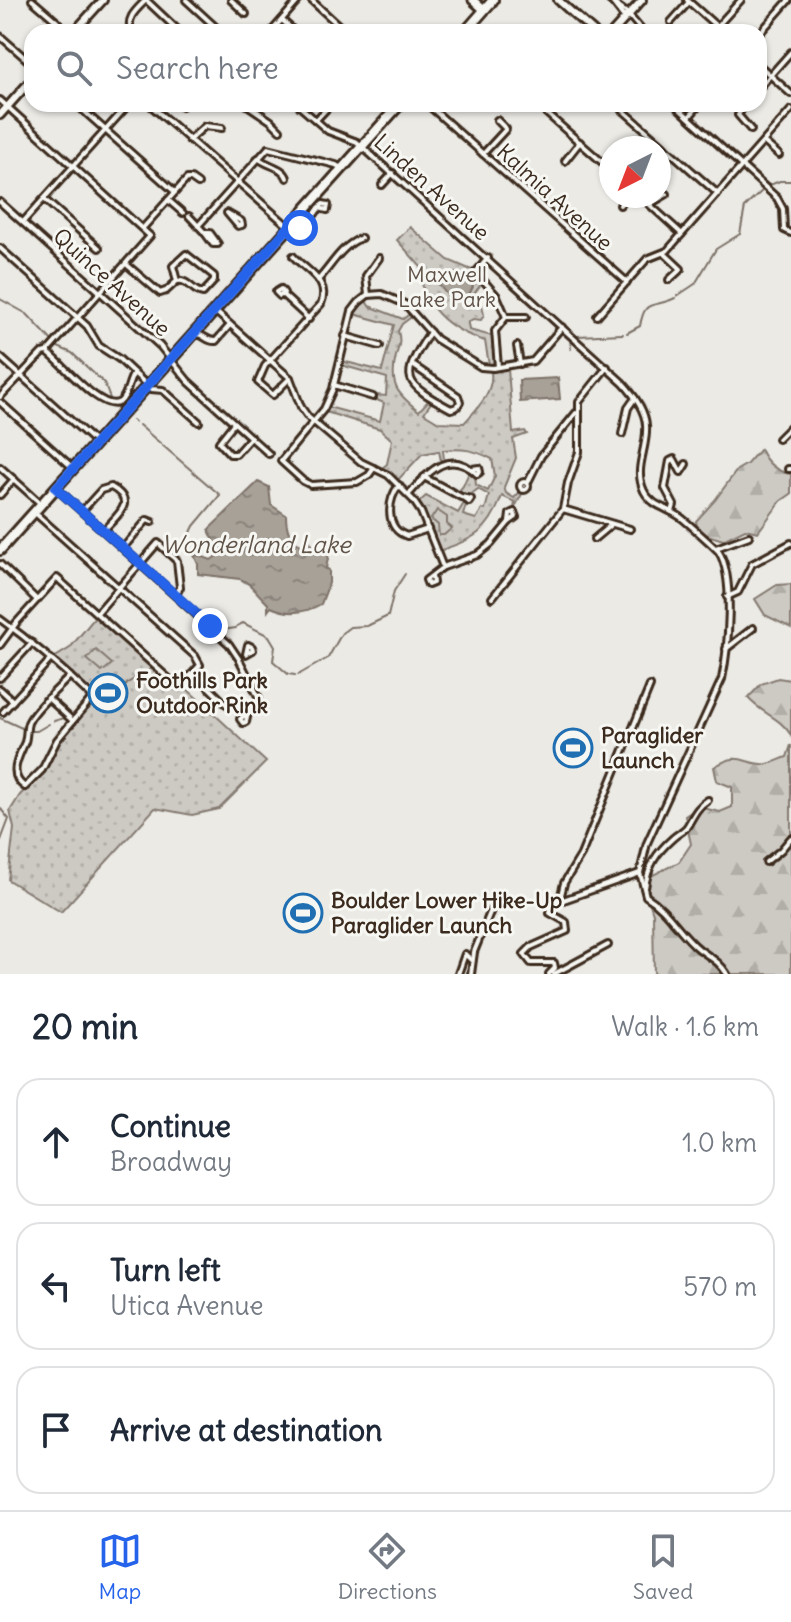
<!DOCTYPE html>
<meta charset="utf-8">
<style>
body{margin:0;font-family:Delius,sans-serif;background:#f6f6f7;color:#1f2937}
.compass{position:absolute;left:599px;top:136px;width:72px;height:72px;border-radius:50%;background:#fff;box-shadow:0 2px 6px #0004;rotate:222deg}
.stop{position:absolute;width:24px;height:24px;margin:-18px;border:6px solid #2563eb;border-radius:50%;background:#fff}
.stop.end{background:#2563eb;border-color:#fff;box-shadow:0 2px 8px #0008}
.list{margin:0;padding:0;list-style:none}
h2{display:flex;justify-content:space-between;align-items:center;height:104px;margin:0;padding:0 32px;font-size:34px}
h2 small{font-size:26px;font-weight:400;color:#747a83}
.list li{display:grid;grid-template-columns:52px 1fr auto;gap:24px;align-items:center;box-sizing:border-box;height:128px;margin:0 16px 16px;padding:0 16px;border:2px solid #e0e1e3;border-radius:24px}
.list b{display:block;font-size:30px;white-space:nowrap}
.list p{margin:0;font-size:26px;white-space:nowrap;color:#747a83}
.list em{font-size:26px;font-style:normal;color:#747a83}
.icon{flex:none;width:44px;height:44px;fill:none;stroke:currentColor;stroke-width:2;stroke-linecap:round;stroke-linejoin:round}
.map{position:relative;flex:none;width:791px;height:974px;overflow:hidden}
.search{position:absolute;background:#fff;box-shadow:0 2px 6px #0004;left:24px;right:24px;top:24px;height:88px;display:flex;align-items:center;gap:20px;box-sizing:border-box;padding:0 28px;border-radius:24px;color:#747a83;font-size:30px}
.sheet{height:536px;background:#fff}
nav{display:flex;justify-content:space-around;align-items:center;box-sizing:border-box;height:112px;border-top:2px solid #e0e1e3;background:#fff;font-size:22px;color:#747a83}
nav a{display:grid;justify-items:center;gap:4px}
nav .on{color:#2563eb}
.map>svg:first-child{display:block}
.forest{fill:url(#forest-firs);stroke:#847a71;stroke-width:2}
.park{fill:url(#park-dots);stroke:#847a71;stroke-width:2}
.garden{fill:#cdcac4;stroke:#847a71;stroke-width:2}
.water{fill:url(#water-ripples);stroke:#7c7167;stroke-width:2}
.lines{fill:none;stroke-linecap:round;stroke-linejoin:round}
.stream{stroke:#7c7167;stroke-width:2}
.minor-casing{stroke:#3b2a1e;stroke-width:10}
.tertiary-casing{stroke:#3b2a1e;stroke-width:12}
.secondary-casing{stroke:#3b2a1e;stroke-width:13}
.primary-casing{stroke:#3b2a1e;stroke-width:14}
.minor{stroke:#f6f6f2;stroke-width:4}
.tertiary{stroke:#f6f6f2;stroke-width:6}
.secondary{stroke:#f6f6f2;stroke-width:7}
.primary{stroke:#f6f6f2;stroke-width:8}
.route{stroke:#2563eb;stroke-width:10}
.labels{text-anchor:middle;stroke-width:6;stroke-linejoin:round;paint-order:stroke}
.street-label{font-size:22px;fill:#3b2a1e;stroke:#f6f6f2}
.park-label{font-size:22px;fill:#605248;stroke:#f6f6f2}
.poi-label{font-size:22px;font-weight:bold;fill:#3b2a1e;stroke:#f6f6f2;text-anchor:start}
.water-label{font-size:24px;font-style:italic;fill:#615449;stroke:#f6f6f2}
</style>
<div class="map">
<svg width="791" height="974" viewBox="0 0 791 974">
<defs>
<pattern id="forest-firs" width="22" height="20" patternUnits="userSpaceOnUse" patternTransform="scale(2)"><rect width="22" height="20" fill="#cdcac4"/><path d="M5 1l3.5 6h-7zM16 11l3.5 6h-7z" fill="#b1aea8"/></pattern>
<pattern id="park-dots" width="8" height="8" patternUnits="userSpaceOnUse" patternTransform="scale(2)"><rect width="8" height="8" fill="#cdcac4"/><path d="M2 2h.1M6 6h.1" fill="none" stroke="#b1aea8" stroke-width="1.8" stroke-linecap="round"/></pattern>
<pattern id="water-ripples" width="26" height="14" patternUnits="userSpaceOnUse" patternTransform="scale(2)"><rect width="26" height="14" fill="#a8a198"/><path d="M2 4q2-2 4 0t4 0M15 11q2-2 4 0t4 0" fill="none" stroke="#8a837b"/></pattern>
</defs>
<rect width="100%" height="100%" fill="#ebeae5"/>
<filter id="ink" filterUnits="userSpaceOnUse"><feTurbulence type="fractalNoise" baseFrequency=".0125" numOctaves="2"/><feDisplacementMap in="SourceGraphic" scale="16" xChannelSelector="R" yChannelSelector="G"/><feConvolveMatrix kernelMatrix="1 2 1 2 8 2 1 2 1" color-interpolation-filters="sRGB"/></filter>
<g filter="url(#ink)">
<!-- forest -->
<g class="forest">
<path d="M760,449C766,462 776,472 791,474V494L781,501L758,532L745,529L723,540L698,532L696,521L715,500L737,470L747,464Z"/>
<path d="M791,584V628L765,615L755,599L777,585Z"/>
<path d="M778,678L791,680V735C780,717 762,714 748,698L761,684Z"/>
<path d="M791,745V974H654L653,914L643,880L679,862L691,844L685,816L699,807L720,812L732,807V787L717,781L714,767C743,749 742,766 767,764C773,763 781,759 787,757Z"/>
</g>
<!-- park -->
<g class="park">
<path d="M410,227L448,260L474,271L472,274L482,283L473,295L482,305L484,315L481,320L473,319L468,322L469,330L492,336L495,365H489L485,341C450,330 419,306 421,267L397,240Z"/>
<path d="M365,299L369,306L403,319L412,312L414,315L402,324L398,331C401,342 399,345 396,356C389,385 397,394 419,411L429,400L432,401L424,413L439,422L464,423C477,409 494,392 491,372L508,369L513,433L525,431L527,434L513,439L516,458L504,487L506,493L514,498L520,492L522,494L514,509L515,502L502,496C488,533 475,538 439,551L418,503L426,496L458,513L464,503L466,505L463,515L476,519L482,509L485,510L489,495L478,489L470,495L458,492L463,486L470,470L475,475L476,485L488,491L495,476L492,459C475,450 463,448 443,450L444,460L441,461L439,451L422,454L397,481L381,469L387,464L392,440L380,429L326,412L328,407L380,421L384,403L377,400V395L386,396L387,378L341,365L342,361L382,371L394,325L354,314L358,305Z"/>
<path d="M96,616L176,688L185,687L266,762L219,809L192,815L155,808L61,912L8,880L14,828L10,811L20,795L44,771L58,743L94,703V696L54,658L70,648Z"/>
</g>
<!-- garden -->
<g class="garden">
<path d="M437,510L447,517V524L452,528L444,535H439L438,525L431,519Z"/>
<path d="M96,650L112,664L102,672L87,659Z"/>
</g>
<!-- water -->
<g class="water">
<path d="M456,273C464,275 471,279 473,287L465,302L447,295L437,282Z"/>
<path d="M558,378L560,399L520,402L519,380Z"/>
<path d="M258,482L269,487L271,505L286,515C286,526 289,541 301,545L309,540L314,548L323,547L329,554L326,568L329,570V583L321,604C304,614 288,615 271,607L268,611V604L250,585L240,579L198,574V564L193,553L211,560L220,554C219,543 211,539 209,529Z"/>
</g>
<g class="lines">
<!-- stream -->
<g class="stream">
<path d="M767,186L780,181H791"/>
<path d="M677,296L695,284L716,249L740,234L745,207L764,189"/>
<path d="M0,299L27,314L53,342"/>
<path d="M627,333L640,326C645,297 653,309 675,298"/>
<path d="M58,347L72,353L104,383L111,401"/>
<path d="M571,349L570,339L577,336L623,334"/>
<path d="M114,406L119,410"/>
<path d="M132,420L135,422"/>
<path d="M139,425L220,495L194,526L186,543L193,554"/>
<path d="M237,626L243,623L269,636L275,646L273,661L288,674L295,675"/>
<path d="M222,630L236,628"/>
<path d="M150,669L152,667"/>
<path d="M298,675L328,658L342,633L350,627L367,626L388,616L394,591L405,574"/>
<path d="M117,695L129,682L146,672"/>
<path d="M114,708L116,697"/>
<path d="M0,718L22,728"/>
<path d="M54,721L64,718"/>
<path d="M32,731H37L49,724"/>
<path d="M0,808L9,819L0,843"/>
</g>
<!-- minor casing -->
<g class="minor-casing">
<g id="minor">
<path d="M32,0L69,32"/>
<path d="M146,0L180,32"/>
<path d="M186,0L221,32"/>
<path d="M231,0L246,14"/>
<path d="M311,0L346,32"/>
<path d="M609,0L627,13L643,32"/>
<path d="M687,0L723,32"/>
<path d="M613,3L623,16H627"/>
<path d="M282,20L295,32"/>
<path d="M671,22L689,2"/>
<path d="M132,32C125,19 136,10 145,1"/>
<path d="M271,32L299,0"/>
<path d="M712,32L741,0"/>
<path d="M759,34L789,0"/>
<path d="M0,36L32,64"/>
<path d="M759,65L791,94"/>
<path d="M759,88L791,52"/>
<path d="M0,100L150,236L47,352L42,353L0,397"/>
<path d="M76,104L175,192"/>
<path d="M149,104L296,233"/>
<path d="M179,104L182,106"/>
<path d="M246,104L271,121L280,130"/>
<path d="M297,104L328,131L357,142L623,383C633,394 645,409 646,425C648,449 633,468 644,491C653,508 670,508 683,519C689,524 716,548 719,552C735,578 728,650 722,679L647,843L640,873L646,896C669,910 679,933 699,949C711,958 719,961 727,974"/>
<path d="M427,104L627,282"/>
<path d="M536,104L611,170"/>
<path d="M616,104L718,194"/>
<path d="M674,104L777,198L783,209L784,230L791,233"/>
<path d="M745,104L738,115L751,130"/>
<path d="M689,117L700,104"/>
<path d="M316,120L331,104"/>
<path d="M189,140L205,126L222,128"/>
<path d="M764,142L779,155"/>
<path d="M483,154L506,129L497,120"/>
<path d="M258,158C267,166 284,167 287,178"/>
<path d="M565,161L580,142"/>
<path d="M382,185L393,173"/>
<path d="M640,196L682,234"/>
<path d="M44,199L99,248"/>
<path d="M168,200L183,213"/>
<path d="M0,202L160,346L188,381L269,454"/>
<path d="M323,204L328,205L327,210L319,208Z"/>
<path d="M650,204L667,194"/>
<path d="M620,205L628,196"/>
<path d="M227,213L241,221L242,225L238,226Z"/>
<path d="M189,216L205,233"/>
<path d="M23,222L129,104"/>
<path d="M198,226L268,148L336,165L341,168"/>
<path d="M143,228L187,179H191L198,184"/>
<path d="M205,233H210L218,244H213Z"/>
<path d="M296,233L302,232L319,208"/>
<path d="M296,233L312,218"/>
<path d="M0,248L87,326L99,346L119,359L151,389L163,390L199,422"/>
<path d="M664,253L681,269L669,280"/>
<path d="M186,254L214,276V281L203,293C192,292 189,279 177,281L173,266Z"/>
<path d="M488,258L476,272L497,296L506,317"/>
<path d="M126,264L160,293L166,291L177,281"/>
<path d="M318,280C333,264 340,247 361,238"/>
<path d="M281,289L284,293L280,296L276,292Z"/>
<path d="M283,295L309,319"/>
<path d="M368,295L366,276L379,258"/>
<path d="M216,312L290,378L301,407L308,417L361,462L388,475L413,500L421,512L443,567"/>
<path d="M597,316L647,259L667,251L791,110"/>
<path d="M506,317H526"/>
<path d="M196,334C204,334 207,342 216,341L230,325"/>
<path d="M345,336L380,346"/>
<path d="M517,346L520,364"/>
<path d="M47,352C61,361 102,414 120,402C128,396 128,381 134,373"/>
<path d="M0,357L96,443"/>
<path d="M414,366L458,396L460,402L457,407L451,409C403,383 399,379 430,332"/>
<path d="M498,367L495,331L506,317"/>
<path d="M290,378L273,395L258,382L265,366L321,304C331,281 306,271 293,256"/>
<path d="M334,385L373,397"/>
<path d="M0,402L73,468"/>
<path d="M234,423L219,442L230,454H236L251,437"/>
<path d="M622,434L628,408L635,398"/>
<path d="M778,439L791,426"/>
<path d="M0,467L40,503"/>
<path d="M374,468L369,475L357,482L311,485L303,481L281,461L324,409L333,389L352,311L359,302L368,295L382,294L405,304L436,339L481,367L493,368L533,361L562,327"/>
<path d="M788,469H791"/>
<path d="M424,477L461,497L471,499L469,502L464,498"/>
<circle cx="524" cy="486" r="4"/>
<path d="M528,482L541,456L576,413"/>
<path d="M399,485C387,501 385,529 407,536L428,529"/>
<path d="M56,488L229,644L239,659L259,698L256,708L248,713"/>
<path d="M409,494C428,473 448,447 477,474L480,472L479,468L472,469"/>
<path d="M0,495L14,479"/>
<path d="M563,509L630,529"/>
<path d="M82,511L101,490L111,487C138,502 117,515 104,530"/>
<path d="M514,512L516,517L509,522L510,514Z"/>
<path d="M672,512L674,505L665,488L670,461L674,459L681,472L686,464"/>
<path d="M594,539L612,524"/>
<path d="M123,548L147,520L152,522"/>
<path d="M716,548L749,536"/>
<path d="M0,564L37,600"/>
<path d="M432,576L433,583L428,585L426,580L443,567L477,555L491,544L509,522"/>
<path d="M727,597L738,592L752,564L791,543"/>
<path d="M492,598L563,509L568,483L579,452V402L607,367"/>
<path d="M97,613L158,543L177,561L180,587L176,595"/>
<path d="M0,619C32,642 62,668 90,695L92,698L57,740L42,770L25,787C7,775 19,756 25,742C27,736 26,729 28,723C34,709 59,688 70,676"/>
<path d="M0,645L17,622L57,578L177,686L182,685L200,665L195,656L34,512"/>
<path d="M248,645L252,647L253,650L246,654Z"/>
<path d="M726,649L753,628"/>
<path d="M194,673L226,704"/>
<path d="M0,678L32,643"/>
<path d="M0,689L13,701"/>
<path d="M49,699L73,721"/>
<path d="M3,712L51,659"/>
<path d="M248,713L246,722L243,723L240,719Z"/>
<path d="M766,862L781,850L791,838"/>
<path d="M645,888C648,866 656,853 673,838C678,833 685,831 688,825C694,815 697,807 708,800"/>
<path d="M560,899L564,883L581,855L650,686"/>
<path d="M458,974L465,954L471,960"/>
<path d="M471,974L474,952L491,910"/>
<path d="M549,974L555,968L554,963H531L524,954L531,947L567,931L566,922L550,913L552,904L640,873"/>
<path d="M554,974L608,945"/>
</g>
</g>
<!-- tertiary casing -->
<g class="tertiary-casing">
<g id="tertiary">
<path d="M558,0L594,32"/>
<path d="M74,32L103,0"/>
<path d="M613,32L642,0"/>
<path d="M0,115L32,79"/>
</g>
</g>
<!-- secondary casing -->
<g class="secondary-casing">
<path id="secondary" d="M473,0L484,10"/>
</g>
<!-- primary casing -->
<g class="primary-casing">
<g id="primary">
<path d="M465,32L493,0"/>
<path d="M0,550L400,104"/>
</g>
</g>
<!-- minor -->
<use href="#minor" class="minor"/>
<!-- tertiary -->
<use href="#tertiary" class="tertiary"/>
<!-- secondary -->
<use href="#secondary" class="secondary"/>
<!-- primary -->
<use href="#primary" class="primary"/>
</g>
</g>
<g class="lines" filter="url(#ink)">
<!-- route -->
<path class="route" d="M210,626L56,488L288,228L296,233L300,228"/>
</g>
<!-- icons -->
<defs>
<g id="stadium-ring" transform="scale(2)"><circle r="9.5" fill="#f6f6f2" stroke="#1f6fb2" stroke-width="1.5"/><path d="M0-5a6.5 5 0 1 0 0 10a6.5 5 0 1 0 0-10ZM-3.5-1.8h7v3.6h-7Z" fill="#1f6fb2"/></g>
</defs>
<g fill-rule="evenodd">
<use href="#stadium-ring" x="108" y="693"/>
<use href="#stadium-ring" x="573" y="748"/>
<use href="#stadium-ring" x="303" y="913"/>
</g>
<g class="labels">
<!-- street labels -->
<g class="street-label">
<text transform="translate(432 187) rotate(42)" y="8">Linden Avenue</text>
<text transform="translate(555 197) rotate(42)" y="8">Kalmia Avenue</text>
<text transform="translate(112 282) rotate(42)" y="8">Quince Avenue</text>
</g>
<!-- park labels -->
<g class="park-label">
<text x="447" y="282">Maxwell<tspan x="447" dy="25">Lake Park</tspan></text>
</g>
<!-- poi labels -->
<g class="poi-label">
<text x="136" y="688">Foothills Park<tspan x="136" dy="25">Outdoor Rink</tspan></text>
<text x="601" y="743">Paraglider<tspan x="601" dy="25">Launch</tspan></text>
<text x="331" y="908">Boulder Lower Hike-Up<tspan x="331" dy="25">Paraglider Launch</tspan></text>
</g>
<!-- water labels -->
<g class="water-label">
<text x="256" y="553">Wonderland Lake</text>
</g>
</g>
</svg>
<svg class="compass" viewBox="-18 -18 36 36"><path d="M0-13l5 13h-10z" fill="#e53935"/><path d="M0 13l5-13h-10z" fill="#747a83"/></svg>
<div class="stop" style="left:300px;top:228px"></div>
<div class="stop end" style="left:210px;top:626px"></div>
<div class="search"><svg class="icon" aria-label="search" viewBox="0 0 24 24"><circle cx="10" cy="10" r="6"/><path d="M15 15l6 6"/></svg>Search here</div>
</div>
<section class="sheet">
<h2>20 min<small>Walk · 1.6 km</small></h2>
<ul class="list">
<li><svg class="icon" aria-label="ahead" viewBox="0 0 24 24"><path d="M12 20V5M6 11l6-6 6 6"/></svg><div><b>Continue</b><p>Broadway</p></div><em>1.0 km</em></li>
<li><svg class="icon" aria-label="left" viewBox="0 0 24 24"><path d="M17 20v-9H6M10 6l-5 5 5 5"/></svg><div><b>Turn left</b><p>Utica Avenue</p></div><em>570 m</em></li>
<li><svg class="icon" aria-label="arrive" viewBox="0 0 24 24"><path d="M6 21V4h12l-3 4 3 4H6"/></svg><div><b>Arrive at destination</b></div></li>
</ul>
</section>
<nav>
<a class="on"><svg class="icon" aria-label="map" viewBox="0 0 24 24"><path d="M3 6l6-2 6 2 6-2v14l-6 2-6-2-6 2zM9 4v14M15 6v14"/></svg>Map</a>
<a><svg class="icon" aria-label="directions" viewBox="0 0 24 24"><path d="M12 3l9 9-9 9-9-9zM9 14v-3h6M13 9l2 2-2 2"/></svg>Directions</a>
<a><svg class="icon" aria-label="saved" viewBox="0 0 24 24"><path d="M7 4h10v16l-5-4-5 4z"/></svg>Saved</a>
</nav>
